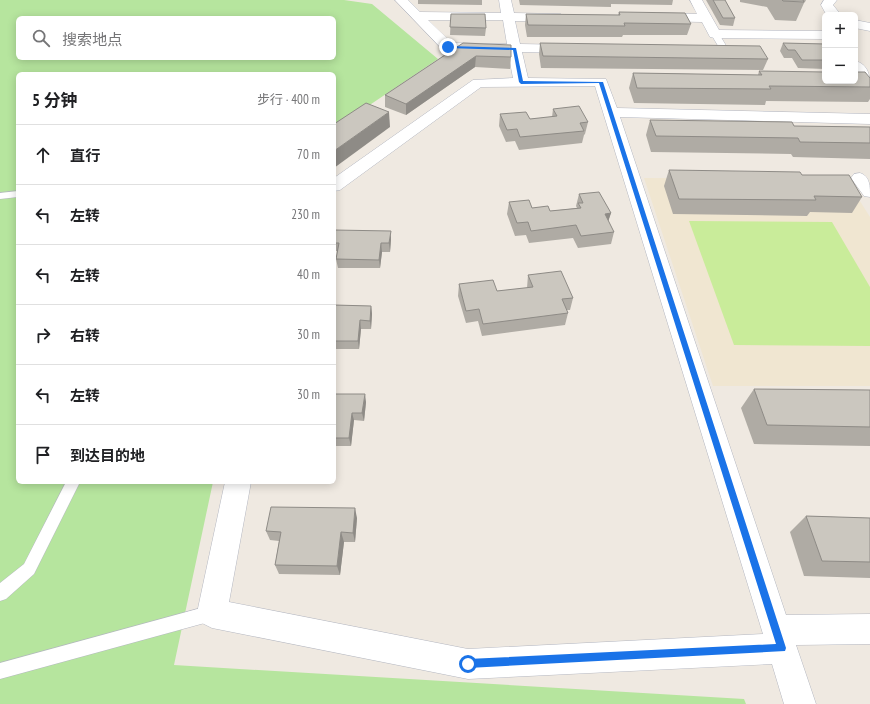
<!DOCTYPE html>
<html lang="zh">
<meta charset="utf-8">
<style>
body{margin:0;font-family:"PT Sans Narrow","Noto Sans SC",sans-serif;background:#f2f2f2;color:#202124}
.controls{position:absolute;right:12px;top:12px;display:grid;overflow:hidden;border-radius:6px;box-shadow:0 2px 10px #0003}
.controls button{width:36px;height:36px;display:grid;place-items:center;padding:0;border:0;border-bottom:1px solid #e0e0e0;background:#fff;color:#202124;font:20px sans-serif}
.stop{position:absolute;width:12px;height:12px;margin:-9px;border:3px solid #1a73e8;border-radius:50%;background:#fff}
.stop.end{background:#1a73e8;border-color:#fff;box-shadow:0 1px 4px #0008}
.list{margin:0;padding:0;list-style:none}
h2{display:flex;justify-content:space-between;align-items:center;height:52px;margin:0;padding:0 16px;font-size:17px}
h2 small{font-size:13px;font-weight:400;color:#757577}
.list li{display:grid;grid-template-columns:26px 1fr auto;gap:12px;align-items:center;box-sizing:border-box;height:60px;padding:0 16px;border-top:1px solid #e0e0e0}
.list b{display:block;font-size:15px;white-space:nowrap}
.list em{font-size:13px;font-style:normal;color:#757577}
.icon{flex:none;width:22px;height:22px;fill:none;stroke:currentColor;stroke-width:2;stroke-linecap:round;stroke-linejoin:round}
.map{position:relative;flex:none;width:870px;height:704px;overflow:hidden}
.search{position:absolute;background:#fff;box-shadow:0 2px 10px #0003;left:16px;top:16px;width:320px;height:44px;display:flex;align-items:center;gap:10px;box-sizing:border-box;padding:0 14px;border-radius:6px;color:#757577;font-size:15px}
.panel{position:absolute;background:#fff;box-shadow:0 2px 10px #0003;left:16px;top:72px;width:320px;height:412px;border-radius:6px}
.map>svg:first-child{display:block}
.education{fill:#f0e6d1}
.green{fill:#b6e59e;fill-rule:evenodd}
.pitch{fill:#c9ec9a}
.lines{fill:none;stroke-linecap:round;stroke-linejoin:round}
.service-casing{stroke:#b4b7c1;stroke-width:1}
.minor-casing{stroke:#b4b7c1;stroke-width:1}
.service{fill:#fff;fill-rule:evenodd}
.minor{fill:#fff;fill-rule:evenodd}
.wall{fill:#afaba4}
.shaded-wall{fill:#8e8b86}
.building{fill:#cbc7bf;stroke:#8e8b86}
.route{fill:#1a73e8}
</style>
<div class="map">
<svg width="870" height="704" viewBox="0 0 870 704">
<rect width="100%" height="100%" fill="#efe9e1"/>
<!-- education -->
<path class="education" d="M644,178L846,179L870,217V386H713Z"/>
<!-- green -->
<path class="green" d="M0,0H344L372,4L438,59L334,129V74H18V482H213L174,665L744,699L746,704H0ZM18,18H334V58H18Z"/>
<!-- pitch -->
<path class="pitch" d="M689,221L832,222L870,287V346L734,345Z"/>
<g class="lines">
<!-- service casing -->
<g class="service-casing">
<g id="service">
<path d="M712,32H718L728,49L727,51H721L711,34Z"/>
<path d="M18,191V197L0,199V193Z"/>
<path d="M66,482H80L34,574L6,599L0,601V583L24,564Z"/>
<path d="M212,605L218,607L220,613L218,619L212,621L0,679V663Z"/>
</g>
</g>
<!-- minor casing -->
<g class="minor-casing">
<g id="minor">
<path d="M395,0H408L420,12L501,13L499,0H511L514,13L561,14L562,17L561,20L556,21H515L520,44L569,45L574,46L576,49L574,52L569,53L522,52L528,78L606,79L617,108L870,114V124L620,117L786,615L870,614V644L796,645L816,704H784L772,664L468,679L212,628L202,623L197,613L225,482H251L229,602L468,649L763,634L595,86L481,87L340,190L334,191V178L473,80L513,78L508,52L443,50ZM428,20H503L507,44L452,43Z"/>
<path d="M690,0H702L719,30L825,31V39L715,38L710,37L702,22L658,21L652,17L658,13L697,14Z"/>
<path d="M824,0H837L833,5L841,15L826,14L821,5Z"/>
<path d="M855,20L870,23V31L855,28Z"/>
<path d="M855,61C869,64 870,77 870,88C857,85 855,72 855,61Z"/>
<path d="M860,173C870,176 870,186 870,197L864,196L851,178L854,174Z"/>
</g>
</g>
<!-- service -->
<use href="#service" class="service"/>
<!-- minor -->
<use href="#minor" class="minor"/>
</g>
<!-- wall -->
<g class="wall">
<path d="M418,0H482V5L418,4Z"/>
<path d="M519,0H673L672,5L611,4V7L520,5Z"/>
<path d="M706,0H725L735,18L733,26L720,25Z"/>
<path d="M740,0H806L805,2L804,3L796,21L775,20L767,7L740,2Z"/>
<path d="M619,12L691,24L687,35H623L622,37H527L525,25L526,14L618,15Z"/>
<path d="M451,14L486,28L485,36L450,35Z"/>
<path d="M463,43L511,57L510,69L475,67L406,115L385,107V95Z"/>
<path d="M540,43L768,59L763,70L541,68L539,54Z"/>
<path d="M783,43L825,44V69L798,68L792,58H784L780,51Z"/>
<path d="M759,71L870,78V99L868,102L766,101L765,105L634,103L629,88L633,73L758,75Z"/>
<path d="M553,109L588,122L585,134L584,135L582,143L519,150L515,141L506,142L499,126L500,114L530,119L552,117Z"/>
<path d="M650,120L794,126L870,127V159L793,157L791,154L651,152L646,135Z"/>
<path d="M669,170L802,175L862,197L852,213L810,212L807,216L673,214L664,186Z"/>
<path d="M579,194L611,213L608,221L614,232L611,244L578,248L573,238L529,243L526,235L515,236L507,214L509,202L532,208L550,211L577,208L576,206Z"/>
<path d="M334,230L391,239L390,252H382L380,268H338L336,259L338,251H334Z"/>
<path d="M528,275L573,298L570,310H566L568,313L565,325L482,336L478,321L466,323L458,296L459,284L497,291L527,288Z"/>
<path d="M334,305L371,306L372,314L371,329H361L359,349H334Z"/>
<path d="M754,389L870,390V446L754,444L741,408Z"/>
<path d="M334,394L366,402L364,421L354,420L351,446H334Z"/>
<path d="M806,516L870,518V578L804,576L790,532Z"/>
<path d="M357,518L355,542H344L340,575L279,574L275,565L279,541L270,540L266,531Z"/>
</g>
<!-- shaded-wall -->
<g class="shaded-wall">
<path d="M476,56L475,67L406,115V104Z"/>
<path d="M389,112L390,127L334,168V151Z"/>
<path d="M611,213L607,225L605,214Z"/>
<path d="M391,231V239L390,252L389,243Z"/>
<path d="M381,243L382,252L380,268L379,260Z"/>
<path d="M371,306L372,314L371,329L370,321Z"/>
<path d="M360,320L361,329L359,349L358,341Z"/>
<path d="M365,394L366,402L364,421L362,413Z"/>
<path d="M352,413L354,420L351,446L349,438Z"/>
<path d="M355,508L357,518L355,542L353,533Z"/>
<path d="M341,532L344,542L340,575L337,566Z"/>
</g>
<!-- building -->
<g class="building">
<path d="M713,0H725L735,18H723Z"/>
<path d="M782,0H803L804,2L783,1Z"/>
<path d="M619,12L685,13L691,24L624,23L625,26L528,25L526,14L620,15Z"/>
<path d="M451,14H485L486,28L450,27Z"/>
<path d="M463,43L511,45V57L476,56L406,104L385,95Z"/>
<path d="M540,43L760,46L768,59L543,56Z"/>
<path d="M783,43L825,44V60H802L795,50H788Z"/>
<path d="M759,71L825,72V81H855V72H865L870,78V87L769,86L771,89L637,88L633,73L762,75Z"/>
<path d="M366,103L389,112L334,151V124Z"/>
<path d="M579,106L588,122L580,123L584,131L520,137L517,129L507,130L500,114L526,112L530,119L557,116L553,109Z"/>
<path d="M650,120L792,122L794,126L870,127V143L800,142L798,138L656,136Z"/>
<path d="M669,170L800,172L802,175H849L862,197L814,196L816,200L679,199Z"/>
<path d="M599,192L611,213L605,214L614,232L581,236L576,225L531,231L528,222L517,223L509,202L529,200L532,208L548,206L550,211L581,208L578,203H583L579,194Z"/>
<path d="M334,230L391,231L389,243H381L379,260L336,259L339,243H334Z"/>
<path d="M561,271L573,298L562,299L568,313L483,324L479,309L466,311L459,284L493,280L497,291L533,287L528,275Z"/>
<path d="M334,305L371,306L370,321L360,320L358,341H334Z"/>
<path d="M754,389L870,390V427L767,425Z"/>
<path d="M334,394H365L362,413H352L349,438H334Z"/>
<path d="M271,507L355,508L353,533L341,532L337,566L275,565L281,532L266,531Z"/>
<path d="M806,516L870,518V562L822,561Z"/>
</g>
<!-- route -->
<path class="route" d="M448,46L516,48L523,81L603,82L786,648L785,651L468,668L464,667L463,664L468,659L776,644L599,83L521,84L519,82L513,50L447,48Z"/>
</svg>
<div class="controls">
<button>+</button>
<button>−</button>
</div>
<div class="stop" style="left:468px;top:664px"></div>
<div class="stop end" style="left:448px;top:47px"></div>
<div class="search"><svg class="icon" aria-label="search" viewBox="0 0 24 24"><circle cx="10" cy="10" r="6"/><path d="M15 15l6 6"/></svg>搜索地点</div>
<section class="panel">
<h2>5 分钟<small>步行 · 400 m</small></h2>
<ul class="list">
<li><svg class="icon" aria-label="ahead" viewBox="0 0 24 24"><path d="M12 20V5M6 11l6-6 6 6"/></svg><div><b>直行</b></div><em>70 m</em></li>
<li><svg class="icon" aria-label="left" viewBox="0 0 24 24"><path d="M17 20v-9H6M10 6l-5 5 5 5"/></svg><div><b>左转</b></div><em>230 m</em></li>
<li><svg class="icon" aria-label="left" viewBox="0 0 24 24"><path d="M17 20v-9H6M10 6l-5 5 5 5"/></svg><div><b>左转</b></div><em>40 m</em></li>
<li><svg class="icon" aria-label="right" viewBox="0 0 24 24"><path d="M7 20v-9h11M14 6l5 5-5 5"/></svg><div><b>右转</b></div><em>30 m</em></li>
<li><svg class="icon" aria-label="left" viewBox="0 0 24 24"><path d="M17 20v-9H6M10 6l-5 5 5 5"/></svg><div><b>左转</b></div><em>30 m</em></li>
<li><svg class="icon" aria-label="arrive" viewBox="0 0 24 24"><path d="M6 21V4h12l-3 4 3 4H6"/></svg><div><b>到达目的地</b></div></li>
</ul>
</section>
</div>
